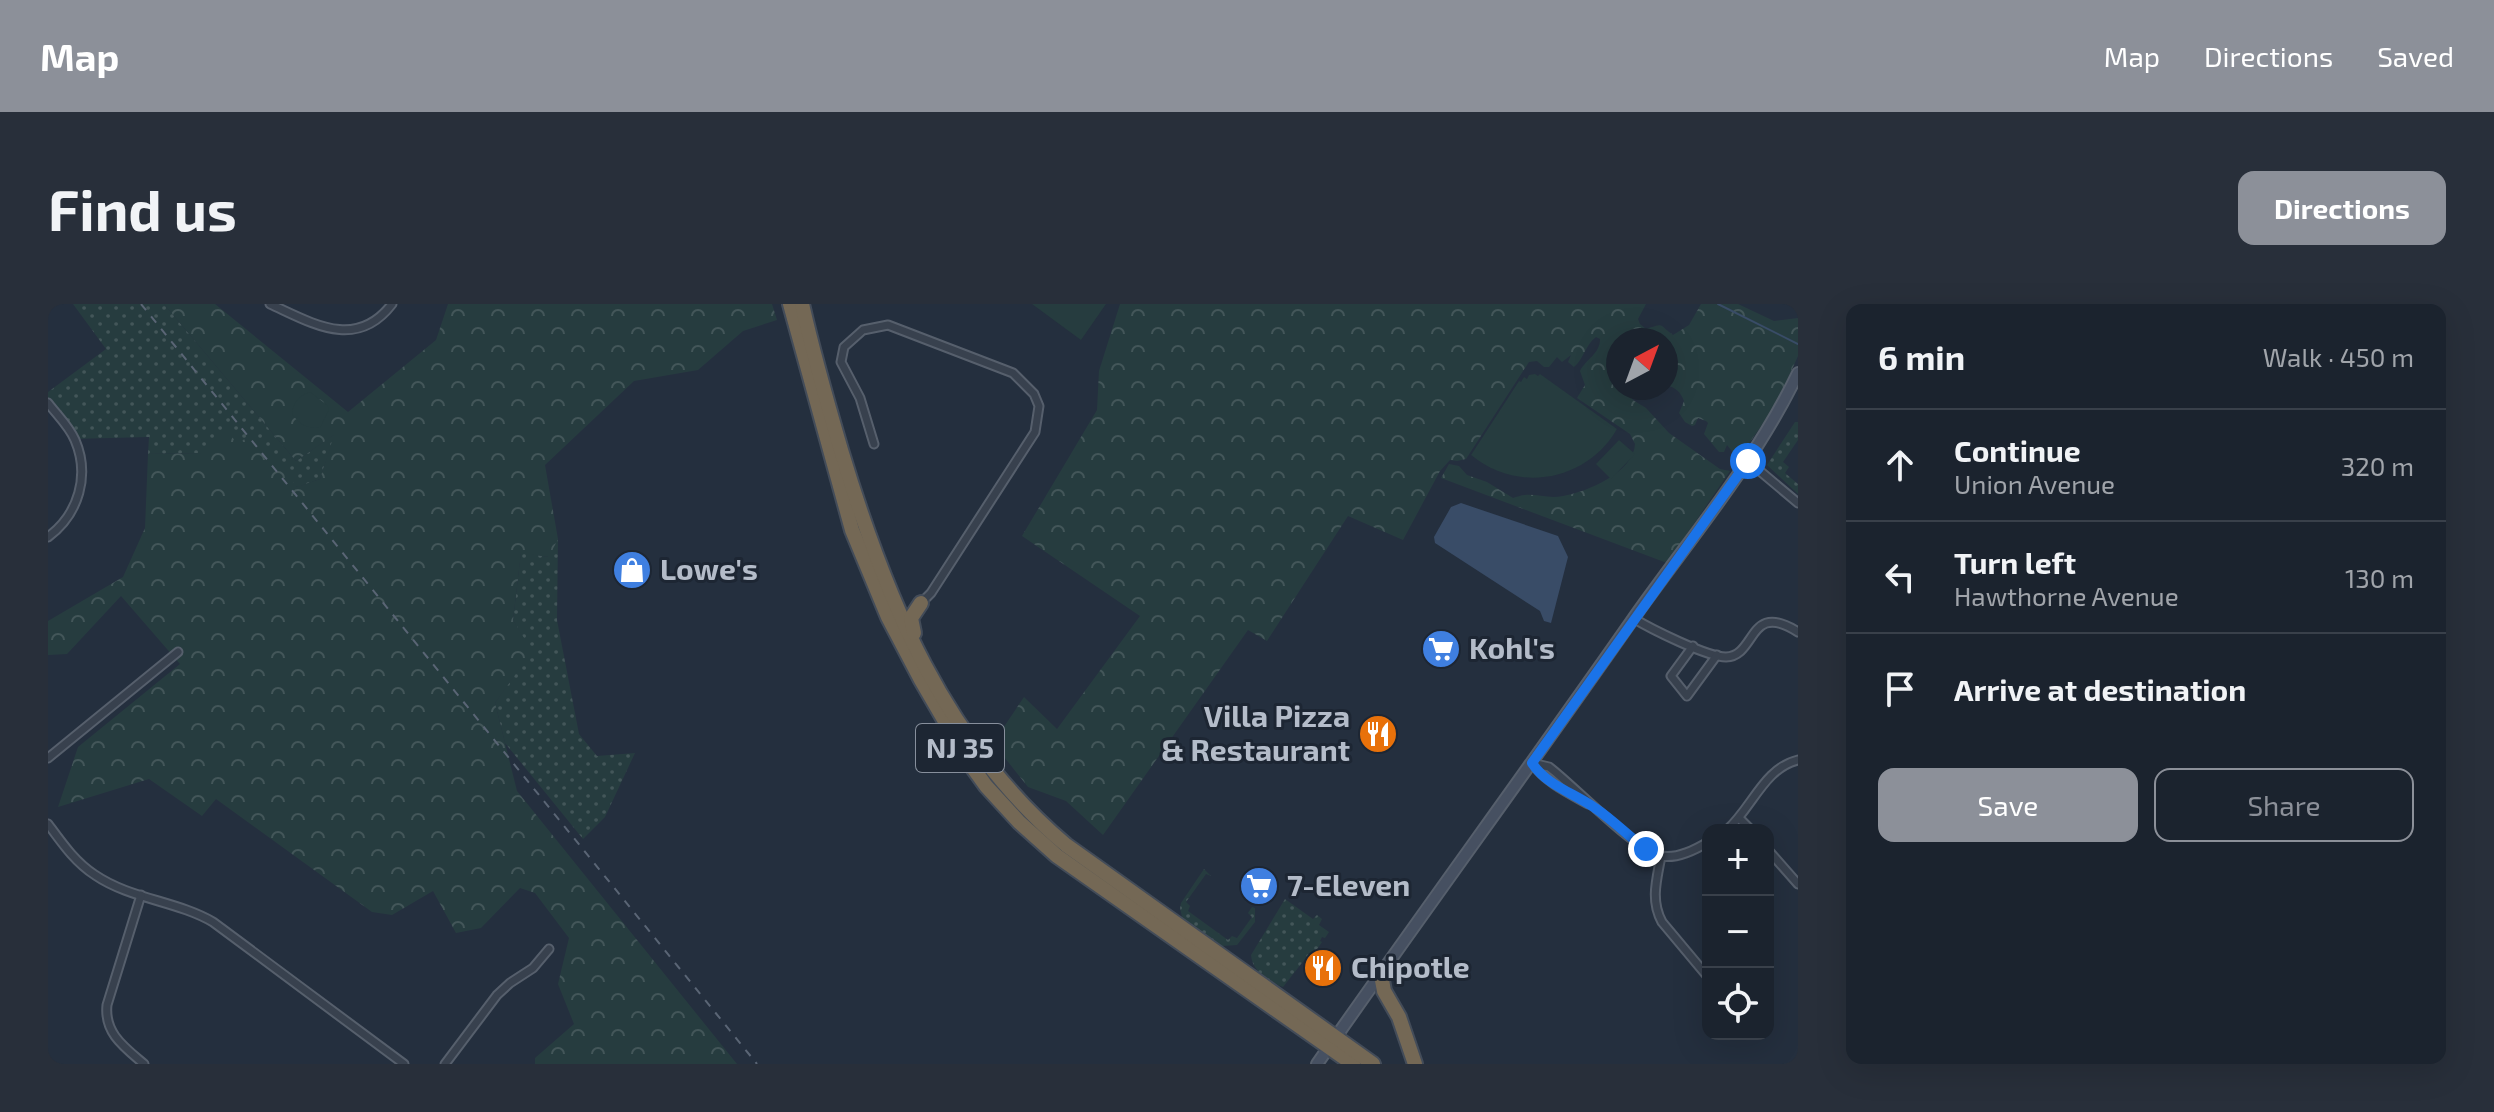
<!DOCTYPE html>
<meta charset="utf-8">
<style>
body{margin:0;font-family:"Exo 2",sans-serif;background:#282f3a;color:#f1f3f6}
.controls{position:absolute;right:24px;bottom:24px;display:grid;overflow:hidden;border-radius:16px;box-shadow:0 8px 32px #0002}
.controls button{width:72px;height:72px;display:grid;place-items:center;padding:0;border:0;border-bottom:2px solid #39404a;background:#1b232e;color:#f1f3f6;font:40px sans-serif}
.compass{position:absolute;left:1558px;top:24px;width:72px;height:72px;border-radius:50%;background:#1b232e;box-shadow:0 8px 32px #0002;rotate:41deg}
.stop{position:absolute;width:24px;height:24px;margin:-18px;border:6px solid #1a73e8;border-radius:50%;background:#fff}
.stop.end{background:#1a73e8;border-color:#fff;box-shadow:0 2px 8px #0008}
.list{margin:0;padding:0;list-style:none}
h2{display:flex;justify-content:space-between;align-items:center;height:104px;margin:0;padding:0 32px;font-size:34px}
h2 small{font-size:26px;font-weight:400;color:#a0a4aa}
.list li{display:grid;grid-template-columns:52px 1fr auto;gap:24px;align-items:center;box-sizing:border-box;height:112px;padding:0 32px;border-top:2px solid #39404a}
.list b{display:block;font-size:30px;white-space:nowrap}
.list p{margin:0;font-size:26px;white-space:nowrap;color:#a0a4aa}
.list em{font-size:26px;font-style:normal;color:#a0a4aa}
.actions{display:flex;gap:16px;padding:24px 32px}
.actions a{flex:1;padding:18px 0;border:2px solid #8c9099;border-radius:16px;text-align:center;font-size:28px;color:#8c9099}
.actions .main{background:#8c9099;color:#fff}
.icon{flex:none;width:44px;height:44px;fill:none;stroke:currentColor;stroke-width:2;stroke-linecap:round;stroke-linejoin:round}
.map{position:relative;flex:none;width:1750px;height:760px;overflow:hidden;border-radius:16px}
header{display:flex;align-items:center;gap:48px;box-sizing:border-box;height:112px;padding:0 40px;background:#8c9099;color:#fff}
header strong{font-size:38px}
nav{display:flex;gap:44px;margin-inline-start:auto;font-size:28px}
.intro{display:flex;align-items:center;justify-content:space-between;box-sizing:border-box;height:192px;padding:0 48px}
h1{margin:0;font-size:56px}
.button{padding:20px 36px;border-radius:16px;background:#8c9099;color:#fff;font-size:28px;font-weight:700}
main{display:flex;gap:48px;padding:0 48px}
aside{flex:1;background:#1b232e;border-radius:16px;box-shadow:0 8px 32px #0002}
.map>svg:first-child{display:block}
.grass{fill:url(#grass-dots)}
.forest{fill:url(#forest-crowns)}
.pitch{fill:#263c3f}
.water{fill:#394c67}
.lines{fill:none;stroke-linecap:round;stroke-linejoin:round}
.stream{stroke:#394c67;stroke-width:2}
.street-casing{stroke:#565f6c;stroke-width:11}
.secondary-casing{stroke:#565f6c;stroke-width:14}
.highway-casing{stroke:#434c59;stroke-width:18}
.street{stroke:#38414e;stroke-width:7}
.secondary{stroke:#465061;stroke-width:10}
.highway{stroke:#746855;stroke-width:14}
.rail{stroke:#5a6575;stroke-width:2;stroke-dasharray:8 8;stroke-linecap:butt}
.route{stroke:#1a73e8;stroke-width:10}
.labels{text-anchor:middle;stroke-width:6;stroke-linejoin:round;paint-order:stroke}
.shield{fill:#1d2633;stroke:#878f9c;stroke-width:2}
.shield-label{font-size:28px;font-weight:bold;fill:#b4bcc9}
.poi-label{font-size:30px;font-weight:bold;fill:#b4bcc9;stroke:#1d2633;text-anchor:start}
</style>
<header>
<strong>Map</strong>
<nav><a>Map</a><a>Directions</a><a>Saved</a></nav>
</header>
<div class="intro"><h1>Find us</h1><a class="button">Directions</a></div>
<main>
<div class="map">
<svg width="1750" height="760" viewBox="0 0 1750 760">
<defs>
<pattern id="grass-dots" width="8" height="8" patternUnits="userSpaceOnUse" patternTransform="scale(2)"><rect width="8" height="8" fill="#263c3f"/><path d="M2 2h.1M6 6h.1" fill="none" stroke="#435659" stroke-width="1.8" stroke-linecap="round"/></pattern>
<pattern id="forest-crowns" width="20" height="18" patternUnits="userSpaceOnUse" patternTransform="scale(2)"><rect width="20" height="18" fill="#263c3f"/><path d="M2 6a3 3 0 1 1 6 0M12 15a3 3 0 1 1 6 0" fill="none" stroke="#435659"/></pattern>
</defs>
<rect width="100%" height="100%" fill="#242f3e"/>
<!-- grass -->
<g class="grass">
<path d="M25,0H116L248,157L287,130L272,175L250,183L155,149L100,150L101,133L23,135L0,101V88L58,45Z"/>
<path d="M1747,118H1750V136L1735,158L1741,163L1737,169L1750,180V190L1719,161Z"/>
<path d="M510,235L509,316L531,430L549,452L587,449L557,513L535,535L457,439L447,399L483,347L465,316L473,248L500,253Z"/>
<path d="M1156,565L1163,572L1158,570L1138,598L1142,602L1140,607L1180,636L1184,632L1189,634L1204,613L1200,609L1204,603L1207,604V618L1189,641L1174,642L1135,617L1132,604L1133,599Z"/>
<path d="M1237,595L1265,615L1269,611L1274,615L1271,621L1281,628L1277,634L1274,633L1272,637L1274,638L1261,657L1257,655L1235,683C1221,678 1204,667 1203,651Z"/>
</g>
<!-- forest -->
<g class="forest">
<path d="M116,0H167L300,108L388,36L400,0H724L729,16L695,27L650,66L586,77L497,161L510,235L501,253L473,249L465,316L484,347L447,399L469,487L689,760H487V754L526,720L510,680L521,634L487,589L472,584L433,624L408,629L385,587L344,611L324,608L168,495L154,512L101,475L10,503L30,443L132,360L73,292L19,350L0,351V317L75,273L97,224L100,150L155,149L176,123L188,138L208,132L249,183L272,175L286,131L248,157Z"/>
<path d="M1072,0H1598L1590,15L1592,20L1598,25C1618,19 1609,20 1625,31L1641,21L1653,0H1690L1726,17L1750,14V52L1728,101L1690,155L1679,141L1676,148H1671L1656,130L1660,119L1658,117L1650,114L1647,121L1644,122L1637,118L1631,109L1636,97C1632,87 1628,84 1618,81V36H1570V84H1583L1580,88L1585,96L1598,104L1621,129L1672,165L1682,167L1619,259L1393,174L1401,160L1411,162L1419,171L1439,178L1465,194C1469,193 1473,191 1477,191C1489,190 1502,195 1515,192C1539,188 1586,168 1587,140L1582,130L1529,94L1537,81L1532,67C1538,55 1552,50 1552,35L1548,33C1537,41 1536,55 1526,63L1520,58L1523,51L1514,58L1509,53L1501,63H1496L1489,57L1481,58L1418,155L1409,157L1402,156L1392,167L1355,236L1300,212L1219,337L1200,326L1055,531L1018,497L980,483L945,439L976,393L1009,425L1092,312L974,232L1049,106L1051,67Z"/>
</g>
<!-- pitch -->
<g class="pitch">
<path d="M984,0H1058L1033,36Z"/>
<path d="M1487,70L1490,72L1492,70L1569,125C1539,177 1470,190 1423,151L1471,77L1473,78L1476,73L1479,75L1481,71Z"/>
<path d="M262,88L279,101L281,105L272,124C258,124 252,121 244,110C245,98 251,92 262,88Z"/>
<path d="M1571,136L1587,150L1563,175L1548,160Z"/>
</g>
<!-- water -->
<path class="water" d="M1413,199L1510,232L1520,253L1503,319L1496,317L1492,307L1387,239L1386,233L1403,203Z"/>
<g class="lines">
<!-- stream -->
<path class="stream" d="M1670,0L1750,40"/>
<!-- street casing -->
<g class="street-casing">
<g id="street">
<path d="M222,0C264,19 308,47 344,0"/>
<path d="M0,99C9,111 21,122 27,136C42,171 31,210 0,233"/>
<path d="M826,140L812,94L793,58L796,43L815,26L840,21L965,69L986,90L991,102L987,128L883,289L873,299"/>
<path d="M1700,157L1750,199"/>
<path d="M1585,314C1603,325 1659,353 1678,353C1709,352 1700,296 1750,328"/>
<path d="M1645,342L1623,372L1639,392L1669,351"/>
<path d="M0,454L130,348"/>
<path d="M1484,459L1501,463C1525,481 1588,547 1613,552C1629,555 1647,546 1660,538"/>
<path d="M1484,459C1497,478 1520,489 1540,500"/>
<path d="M1692,515L1703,526"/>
<path d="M0,520C14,539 27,558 47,571C82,595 129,597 165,618L356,760"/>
<path d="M1679,526C1704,504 1716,464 1750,456"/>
<path d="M1720,546L1750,580"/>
<path d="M1613,552C1609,575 1602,596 1614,618L1660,673"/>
<path d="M93,591L59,701C56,729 76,743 96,760"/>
<path d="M397,760L449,691L462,679L485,664L501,645"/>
</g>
</g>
<!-- secondary casing -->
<g class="secondary-casing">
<path id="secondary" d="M1269,760C1373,611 1481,464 1585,315C1642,234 1707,159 1750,69"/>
</g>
<!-- highway casing -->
<g class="highway-casing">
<g id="highway">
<path d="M742,0L804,226L840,313L873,376L920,457L938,482L971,518L1009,552L1305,760"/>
<path d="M754,0C765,49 779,98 793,146C838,296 896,438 1018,541L1325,760"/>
<path d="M866,329L863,314L873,299"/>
<path d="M1333,671L1336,687L1351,713L1367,760"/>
</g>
</g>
<!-- street -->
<use href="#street" class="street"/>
<!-- secondary -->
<use href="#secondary" class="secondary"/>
<!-- highway -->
<use href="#highway" class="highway"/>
<!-- rail -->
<path class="rail" d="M93,0L709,760"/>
</g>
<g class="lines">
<!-- route -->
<path class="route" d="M1598,545C1580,532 1565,516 1547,504C1526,489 1499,482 1484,459L1700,157"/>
</g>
<!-- icons -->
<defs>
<g id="shop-disc" transform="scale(2)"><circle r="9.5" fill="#3f7fe0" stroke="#1d2633"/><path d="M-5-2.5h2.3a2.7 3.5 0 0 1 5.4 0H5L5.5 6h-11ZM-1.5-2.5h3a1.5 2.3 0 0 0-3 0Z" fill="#fff"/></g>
<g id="supermarket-disc" transform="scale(2)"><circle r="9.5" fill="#3f7fe0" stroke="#1d2633"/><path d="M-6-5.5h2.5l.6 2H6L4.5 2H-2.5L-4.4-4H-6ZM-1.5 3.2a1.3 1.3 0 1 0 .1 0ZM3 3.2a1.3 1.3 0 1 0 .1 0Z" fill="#fff"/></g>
<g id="restaurant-disc" transform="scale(2)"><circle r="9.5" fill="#e8710a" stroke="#1d2633"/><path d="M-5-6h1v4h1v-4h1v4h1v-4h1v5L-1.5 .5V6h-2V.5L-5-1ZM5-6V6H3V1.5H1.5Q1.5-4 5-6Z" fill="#fff"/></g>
</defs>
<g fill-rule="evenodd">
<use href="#shop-disc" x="584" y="266"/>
<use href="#supermarket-disc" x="1393" y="345"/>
<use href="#restaurant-disc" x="1330" y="430"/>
<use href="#supermarket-disc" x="1211" y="582"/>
<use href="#restaurant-disc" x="1275" y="664"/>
</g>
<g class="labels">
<!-- shield labels -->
<rect class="shield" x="868" y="420" width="88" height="48" rx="6"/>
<g class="shield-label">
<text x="912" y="454">NJ 35</text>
</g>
<!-- poi labels -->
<g class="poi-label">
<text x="612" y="276">Lowe's</text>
<text x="1421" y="355">Kohl's</text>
<text x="1302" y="423" text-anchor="end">Villa Pizza<tspan x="1302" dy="34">&amp; Restaurant</tspan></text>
<text x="1239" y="592">7-Eleven</text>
<text x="1303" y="674">Chipotle</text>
</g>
</g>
</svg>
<div class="controls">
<button>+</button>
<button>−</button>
<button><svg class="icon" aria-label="locate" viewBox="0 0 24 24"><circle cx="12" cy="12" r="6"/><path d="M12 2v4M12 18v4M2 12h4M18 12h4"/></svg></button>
</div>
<svg class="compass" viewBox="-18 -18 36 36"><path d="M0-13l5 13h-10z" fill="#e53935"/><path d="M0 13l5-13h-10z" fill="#a0a4aa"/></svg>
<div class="stop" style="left:1700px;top:157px"></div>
<div class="stop end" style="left:1598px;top:545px"></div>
</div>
<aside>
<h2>6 min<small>Walk · 450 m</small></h2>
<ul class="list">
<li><svg class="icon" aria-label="ahead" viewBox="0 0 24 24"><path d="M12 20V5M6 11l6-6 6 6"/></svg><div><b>Continue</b><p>Union Avenue</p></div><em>320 m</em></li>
<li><svg class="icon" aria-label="left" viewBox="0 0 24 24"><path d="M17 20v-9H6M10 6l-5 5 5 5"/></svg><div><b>Turn left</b><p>Hawthorne Avenue</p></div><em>130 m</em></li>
<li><svg class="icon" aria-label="arrive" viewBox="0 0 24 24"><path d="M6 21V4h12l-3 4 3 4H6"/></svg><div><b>Arrive at destination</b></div></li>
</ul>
<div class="actions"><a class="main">Save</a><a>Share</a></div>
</aside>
</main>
